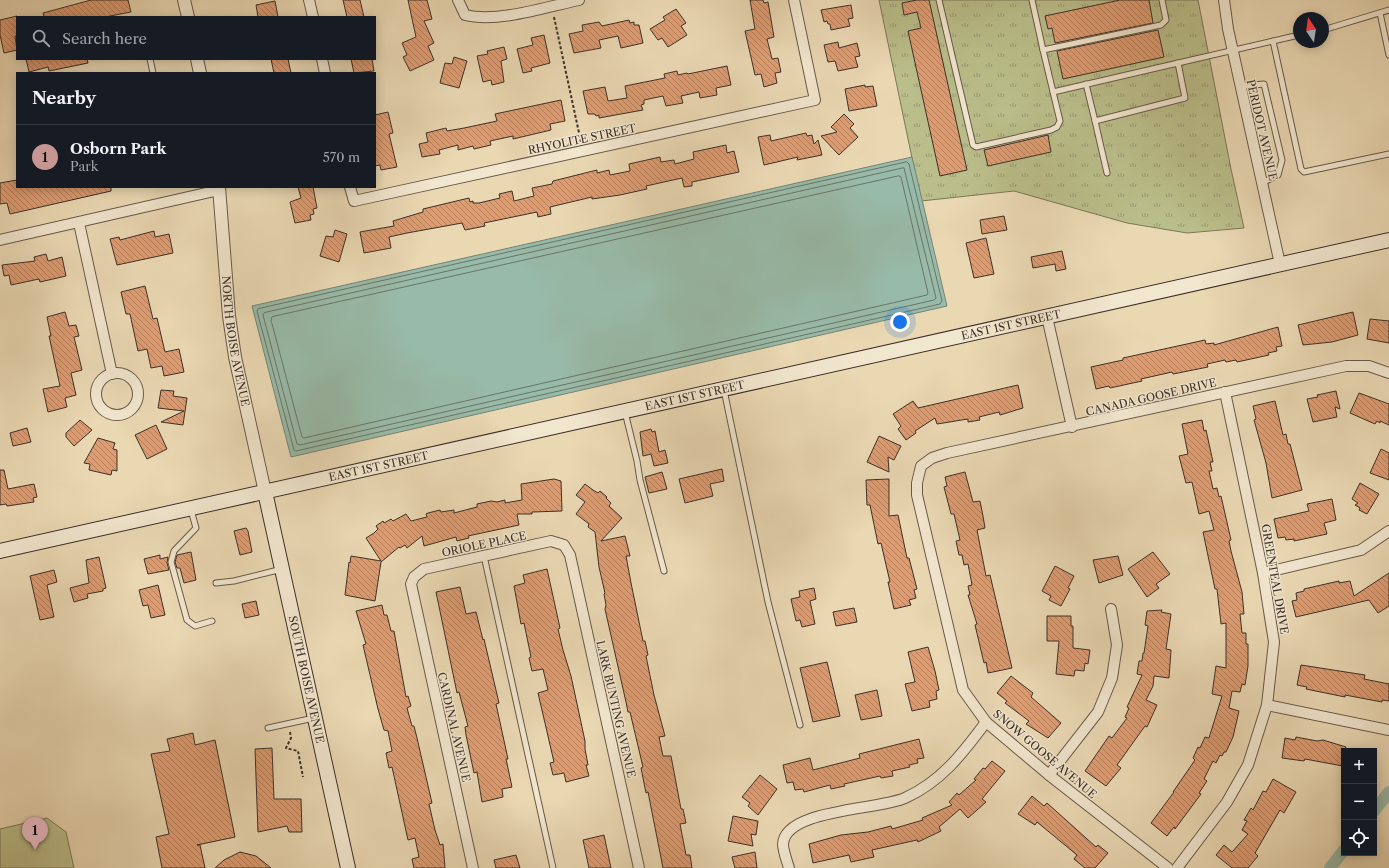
<!DOCTYPE html>
<meta charset="utf-8">
<style>
body{margin:0;font-family:"Libre Caslon Text",serif;background:#242831;color:#f1f3f6}
.controls{position:absolute;right:12px;bottom:12px;display:grid;overflow:hidden;border-radius:0px;box-shadow:0 2px 10px #0003}
.controls button{width:36px;height:36px;display:grid;place-items:center;padding:0;border:0;border-bottom:1px solid #363941;background:#171b24;color:#f1f3f6;font:20px sans-serif}
.compass{position:absolute;left:1293px;top:12px;width:36px;height:36px;border-radius:50%;background:#171b24;box-shadow:0 2px 10px #0003;rotate:347deg}
.you{position:absolute;left:900px;top:322px;width:14px;height:14px;margin:-10px;border:3px solid #fff;border-radius:50%;background:#1a73e8;box-shadow:0 0 0 6px #1a73e833}
.badge{display:grid;place-items:center;width:26px;height:26px;border-radius:50%;background:#c59692;color:#111;font-size:13px;font-weight:700}
.pin{position:absolute;translate:-50% -33px;filter:drop-shadow(0 1px 2px #0008)}
.pin::after{content:'';position:absolute;top:21px;width:14px;height:12px;background:inherit;clip-path:polygon(0 0,100% 0,50% 100%)}
.list{margin:0;padding:0;list-style:none}
h2{display:flex;justify-content:space-between;align-items:center;height:52px;margin:0;padding:0 16px;font-size:17px}
h2 small{font-size:13px;font-weight:400;color:#9ea1a6}
.list li{display:grid;grid-template-columns:26px 1fr auto;gap:12px;align-items:center;box-sizing:border-box;height:64px;padding:0 16px;border-top:1px solid #363941}
.list b{display:block;font-size:15px;white-space:nowrap}
.list p{margin:0;font-size:13px;white-space:nowrap;color:#9ea1a6}
.list em{font-size:13px;font-style:normal;color:#9ea1a6}
.icon{flex:none;width:22px;height:22px;fill:none;stroke:currentColor;stroke-width:2;stroke-linecap:round;stroke-linejoin:round}
.map{position:relative;flex:none;width:1389px;height:868px;overflow:hidden}
.search{position:absolute;background:#171b24;box-shadow:0 2px 10px #0003;left:16px;top:16px;width:360px;height:44px;display:flex;align-items:center;gap:10px;box-sizing:border-box;padding:0 14px;border-radius:0px;color:#9ea1a6;font-size:15px}
.panel{position:absolute;background:#171b24;box-shadow:0 2px 10px #0003;left:16px;top:72px;width:360px;height:116px;border-radius:0px}
.map>svg:first-child{display:block}
.grass{fill:url(#grass-tufts);stroke:#7c7759}
.park{fill:#babe8a;stroke:#7c7759}
.water{fill:#98baa8;stroke:#748375}
.lines{fill:none;stroke-linecap:round;stroke-linejoin:round}
.shore{stroke:#6a7568;stroke-width:1}
.canal{stroke:#98baa8;stroke-width:12}
.building{fill:url(#building-back-hatch);stroke:#3d3028}
.service-casing{stroke:#685a4b;stroke-width:7}
.minor-casing{stroke:#685a4b;stroke-width:12}
.tertiary-casing{stroke:#685a4b;stroke-width:14}
.secondary-casing{stroke:#3d3028;stroke-width:16}
.path{stroke:#3d3028;stroke-width:2;stroke-dasharray:3 2;stroke-linecap:butt}
.service{stroke:#f1e6ce;stroke-width:5}
.minor{stroke:#f1e6ce;stroke-width:10}
.tertiary{stroke:#f1e6ce;stroke-width:12}
.secondary{stroke:#f1e6ce;stroke-width:14}
.labels{text-anchor:middle;stroke-width:3;stroke-linejoin:round;paint-order:stroke}
.street-label{font-size:11px;fill:#3d3028;stroke:#f1e6ce}
</style>
<div class="map">
<svg width="1389" height="868" viewBox="0 0 1389 868">
<defs>
<pattern id="grass-tufts" width="24" height="20" patternUnits="userSpaceOnUse"><rect width="24" height="20" fill="#babe8a"/><path d="M3 7l-1-3M5 7V3M7 7l1-3M15 17l-1-3M17 17v-4M19 17l1-3" fill="none" stroke="#989b71"/></pattern>
<pattern id="building-back-hatch" width="6" height="6" patternUnits="userSpaceOnUse"><rect width="6" height="6" fill="#df9c71"/><path d="M-1 5l2 2M0 0l6 6M5-1l2 2" fill="none" stroke="#b6805d"/></pattern>
</defs>
<rect width="100%" height="100%" fill="#ead8b3"/>
<filter id="stains"><feTurbulence type="fractalNoise" baseFrequency=".005" numOctaves="4"/><feColorMatrix values="0 0 0 0 .2 0 0 0 0 .09 0 0 0 0 .02 0 0 0 .5 -.17"/></filter>
<radialGradient id="worn" r=".72"><stop offset=".6" stop-color="#630" stop-opacity="0"/><stop offset="1" stop-color="#630" stop-opacity=".3"/></radialGradient>
<!-- grass -->
<path class="grass" d="M879,0H1198L1231,169L1244,228L1187,233L1127,223L1014,191L921,201Z"/>
<!-- park -->
<path class="park" d="M47,818L66,832L74,868H0V829Z"/>
<!-- water -->
<path class="water" d="M912,157L947,306L291,457L252,306Z"/>
<g class="lines">
<!-- shore -->
<g class="shore">
<path d="M907,162L909,164L942,301L940,304L296,451L294,450L257,311L258,309Z"/>
<path d="M904,168L936,298L934,300L300,445L297,444L263,315L264,313Z"/>
<path d="M899,176L901,177L928,293L927,295L304,438L302,437L271,320L272,317Z"/>
</g>
<!-- canal -->
<g class="canal">
<path d="M1374,811L1389,792"/>
<path d="M1330,868L1344,850"/>
</g>
</g>
<!-- building -->
<g class="building">
<path d="M91,0H128L131,12L105,17H44L43,13Z"/>
<path d="M343,0H360L364,17H347Z"/>
<path d="M408,0H427L432,19L424,21L434,43L428,46L434,60L410,71L403,57L407,55L402,43L416,37Z"/>
<path d="M750,0H763L764,3L768,2L774,37L767,39L772,59L778,58L781,72L775,73L777,83L764,87L761,74L755,75L745,31L755,29Z"/>
<path d="M917,0H929L967,170L940,176L908,31L921,28L917,12L904,15L902,3Z"/>
<path d="M1120,0H1149L1153,23L1055,43L1052,28L1048,29L1045,16Z"/>
<path d="M275,1L278,17H258L256,5Z"/>
<path d="M851,5L853,18L848,19L850,26L831,30L830,24H828L827,21L824,22L821,10Z"/>
<path d="M676,9L686,23L681,26L687,35L668,47L662,38L658,40L650,29L665,20L663,17Z"/>
<path d="M17,16V36H15L17,50L4,53L0,35V20Z"/>
<path d="M629,20L630,23L634,22V25H639L643,43L621,48L618,36L599,40L601,48L574,53L569,34L583,31L582,25L599,22L602,26Z"/>
<path d="M1158,30L1164,57L1063,79L1057,51Z"/>
<path d="M544,35L550,63L531,68L532,71L523,73L517,49L533,45L531,38Z"/>
<path d="M838,42L839,48L857,43L860,56L855,57L858,67L838,71L835,61L828,62L824,45Z"/>
<path d="M504,47L507,59L501,61L504,82L492,85L491,80L483,82L477,56L488,54L487,51Z"/>
<path d="M454,57L467,61L459,88L440,83L445,63L452,64Z"/>
<path d="M26,59H87L88,63L49,71L48,67L29,72Z"/>
<path d="M271,59H288L291,73H274Z"/>
<path d="M351,59H372L374,71L354,73Z"/>
<path d="M727,66L731,85L716,88L717,95L700,98L699,92L681,96L683,103L666,106L663,96L644,100V104L641,105L643,110L599,118V115L596,116L595,114H588L583,91L605,87L608,101L627,98L625,86L665,78L664,74L677,71L678,75L687,73L688,74Z"/>
<path d="M865,85V87L873,86L877,106L849,111L845,89Z"/>
<path d="M561,100L565,121L550,124L551,130L513,139V136L490,141L491,145L474,149L473,146L458,150V145L439,150L440,154L422,157L419,144L428,142L426,133L446,128L447,131L464,128L497,121L495,114Z"/>
<path d="M388,112L393,133L389,134L397,167L381,170L380,165L375,166V115Z"/>
<path d="M844,114L854,124L850,128L858,137L839,155L821,136L837,132L831,127Z"/>
<path d="M806,133L807,136L812,135L814,144L818,140L822,155L797,160L798,157L764,165L758,137L770,135L771,141Z"/>
<path d="M1048,135L1051,152L988,166L984,150Z"/>
<path d="M726,145L727,153L734,151L739,172L692,182V186L684,187L682,178L646,186L647,189L620,195L592,199V197L550,207L551,214L538,217L537,212L484,223L485,226L465,230L462,223L407,233L389,237L391,248L364,253L360,232L394,226L393,221L423,212V209L469,198L470,202L473,201V203H479L500,198L499,194L512,191L514,201L534,196L532,188L552,184L553,181L597,170V173L609,170L610,175L630,171L629,164L660,157L661,162L674,160L675,164L694,159L693,152Z"/>
<path d="M17,180V187H111V191L10,214L7,203L0,204V183Z"/>
<path d="M298,187H313L317,208L313,209L314,214L310,215L311,220L295,223L290,202L301,198Z"/>
<path d="M1004,216L1007,230L982,234L980,220Z"/>
<path d="M335,230L347,234L339,262L320,256L326,236L333,237Z"/>
<path d="M154,231L155,237L169,234L173,253L117,265L110,239L119,237L120,240Z"/>
<path d="M986,238L994,274L974,278L966,243Z"/>
<path d="M1062,251L1066,269L1056,271L1055,264L1033,268L1031,257Z"/>
<path d="M46,254L48,261L62,257L66,276L40,282L39,279L11,285L9,275L4,276L2,265L35,261L34,257Z"/>
<path d="M145,286L153,319L157,318L165,352L179,349L184,372L164,376L162,366L151,368L147,349L138,351L130,314H126L121,292Z"/>
<path d="M65,312L69,326L76,325L79,336L74,337L82,370L71,373L76,395L65,398L67,407L48,412L43,389L60,386L49,336H51L47,317Z"/>
<path d="M1353,312L1358,335L1332,342L1303,345L1298,325Z"/>
<path d="M1370,319L1389,321V343L1367,339Z"/>
<path d="M1278,327L1282,346L1276,347L1277,351L1268,353L1269,355L1237,362L1236,360L1226,362L1225,360L1207,364L1208,367L1173,374L1172,372L1141,379L1142,381L1110,388L1109,386L1096,389L1091,367L1123,360V358L1205,340L1206,344L1214,343V345Z"/>
<path d="M1018,385L1023,408L1000,415L999,412L979,417L980,420L968,422V419L937,424L935,418L915,431L916,433L906,440L898,429L901,426L893,414L913,401L918,408Z"/>
<path d="M161,390L174,391L173,396L187,398L183,425L161,422L184,411L158,408Z"/>
<path d="M1336,391L1340,409L1335,407L1337,417L1313,422L1307,399L1318,397L1317,395Z"/>
<path d="M1359,393L1389,404V425L1380,421V423L1377,421L1375,424L1350,413Z"/>
<path d="M1275,401L1283,435L1286,434L1288,444H1290L1302,490L1272,498L1266,463L1254,420L1256,419L1253,406Z"/>
<path d="M80,420L92,430L74,446L66,437V433Z"/>
<path d="M1202,420L1204,431L1206,430L1213,462H1210L1212,471H1209L1213,489L1217,488L1219,497L1221,496L1231,540L1229,541L1231,551L1242,592L1244,614H1240L1242,633H1246V644H1248V666L1245,685L1242,684L1240,692L1232,691L1229,708L1239,711L1233,737L1226,752H1224L1222,756L1220,755L1216,763L1213,761L1204,779L1207,781L1199,793L1201,794L1175,829L1174,827L1167,836L1151,823L1174,792H1173L1195,760L1193,758L1198,747L1200,748L1205,737L1209,738L1222,696L1212,694L1216,666L1226,668V623L1221,624L1217,589H1215L1203,532L1214,530L1209,511L1199,514L1192,482L1186,483L1179,456L1188,454L1182,424Z"/>
<path d="M156,425L167,449L147,459L135,435Z"/>
<path d="M27,428L31,442L13,446L10,433Z"/>
<path d="M651,429L652,432L655,431L659,452L665,450L668,463L654,466L651,454L643,456L640,432Z"/>
<path d="M879,436L901,446L894,460L888,457L889,472L867,462Z"/>
<path d="M98,438L115,443L113,449L117,450V471L112,470L111,475L89,470L90,464L84,463Z"/>
<path d="M1381,449L1389,453V480L1370,473Z"/>
<path d="M722,469L724,481L710,484L713,496L685,503L679,479Z"/>
<path d="M0,470H4L8,489L34,484L37,497L33,498L34,502L7,506L6,504L0,505Z"/>
<path d="M662,472L667,489L649,493L645,477Z"/>
<path d="M965,472L973,502L980,501L983,516L985,528L977,530L986,576L990,575L1012,668L988,673L986,662L984,663L975,625L977,624L968,595H970L968,586L972,585L968,564L964,565L962,555H959L956,541L960,540L954,514H951L944,487L947,486L945,477Z"/>
<path d="M554,479L561,481L562,511L532,512V514H517L519,525L468,536L469,538L457,541L456,537L424,546L422,536L407,548L405,545L400,548L399,547L381,562L375,601L345,595L349,562L350,563L351,556L381,561L366,538L374,533L378,529L376,526L383,521L384,523L391,519L393,521L406,514L411,521L427,517L426,514L428,513L440,510L441,512L454,510V513L477,507V504L491,501L497,502L505,500V503L522,500L521,484Z"/>
<path d="M889,479V516L898,515L907,558H909L917,589L914,590L916,598L909,600L911,605L894,609L888,582H890L881,543L878,544L870,505H867L866,480Z"/>
<path d="M1360,483L1379,494L1367,514L1359,510L1360,508L1355,505L1358,503L1352,499Z"/>
<path d="M585,484L593,490L598,493L600,491L607,497L606,498L611,503L609,506L622,518L601,541L625,536L630,556H626L631,583L643,641H645L648,655L646,656L654,695L665,736L659,737L663,756H671L681,809H683L686,823L680,824L686,855H690L692,868H663L648,792L646,793L641,768L643,767L630,712H628L626,702L605,609L606,605L604,594L605,593L599,567L595,532L588,527L589,524L576,514L585,502L576,495Z"/>
<path d="M1332,499L1336,520L1324,523L1327,534L1294,541V539L1286,540L1285,537L1278,538L1274,519L1309,511L1307,504Z"/>
<path d="M246,528L248,531L252,552L240,555L234,531Z"/>
<path d="M191,552L196,580L184,583L180,568H177L175,562L177,555Z"/>
<path d="M1153,552L1170,574L1156,584L1159,588L1147,597L1128,569Z"/>
<path d="M160,555V559L168,557L167,563L169,570L148,574L144,559Z"/>
<path d="M1118,556L1123,575L1099,583L1093,560Z"/>
<path d="M99,557L106,588L103,589V591L87,594L88,598L74,602L70,588L89,583L86,560Z"/>
<path d="M1055,566L1074,576L1068,588L1070,589L1061,606L1049,600L1051,596L1042,591Z"/>
<path d="M547,569L560,628L558,629L563,650L571,676L585,741V749L588,765H586L589,776L566,782L564,773L553,775L550,763L554,762L538,693L548,690L543,669L532,671L529,658L531,657L524,623L521,624L514,586L525,583L523,575Z"/>
<path d="M54,570L57,582L47,585L54,617L40,620L30,576Z"/>
<path d="M1389,573V606L1378,613L1369,600L1296,617L1292,601L1297,600L1296,593L1304,591V589L1339,581V583L1350,581L1354,596Z"/>
<path d="M158,585L165,615L151,618L148,605L143,606L139,590Z"/>
<path d="M460,587L466,614L476,612L483,640L484,639L499,703L496,704L508,759H506L512,787L502,789L503,797L482,802L477,772L474,773L466,735L465,727L468,726L459,692L457,693L436,592Z"/>
<path d="M814,588L816,599L810,601L815,624L802,627L800,620L796,621L791,599L800,597L799,591Z"/>
<path d="M256,601L259,615L245,618L242,604Z"/>
<path d="M382,605L384,615H387L391,631H394L406,697L408,696L411,706L407,708L412,726H414L417,738L432,803L429,804L435,830L440,845L443,844L445,868H414L412,859L419,857L415,838L408,840L392,767L389,768L386,753L392,751L388,731L384,730L378,709L363,645L366,644L356,611Z"/>
<path d="M854,608L857,622L836,626L833,612Z"/>
<path d="M1162,610L1161,612L1171,614L1166,649L1171,650L1169,678L1154,676L1153,686L1146,700L1157,705L1147,727L1145,726L1117,765L1121,768L1106,786L1085,771L1109,736L1112,738L1127,718L1125,717L1129,708L1127,707L1142,675L1137,674L1139,661H1142L1143,653H1144L1148,626L1145,625L1147,611Z"/>
<path d="M1047,616H1071V626H1073V648L1090,650L1088,664L1085,663L1084,671L1075,670L1074,676L1056,674L1059,641H1047Z"/>
<path d="M928,647L935,671L939,690L936,691L937,699L929,701L930,707L912,711L905,684L915,682L908,652Z"/>
<path d="M827,662L840,716L813,722L800,668Z"/>
<path d="M1301,665L1365,675L1364,679L1389,684V701L1382,700V702L1345,695V697L1306,689L1307,687L1297,685Z"/>
<path d="M1011,676L1033,693L1031,697L1061,723L1048,738L1026,724L1029,721L1005,703L1007,701L997,693Z"/>
<path d="M877,690L882,716L861,720L855,695Z"/>
<path d="M193,733L195,745L215,740L235,837L197,845H200L205,868H162L156,837L169,834L151,754L170,751L167,739Z"/>
<path d="M1296,737L1317,741L1323,740L1346,747L1344,751L1343,766L1305,759L1304,761L1282,758L1285,738L1295,740Z"/>
<path d="M919,739L924,758L917,759L918,763L909,765L910,767L892,771L893,776L881,778L880,776L844,784L845,786L831,789L830,785L804,792L803,789L795,790L793,782L787,783L783,765L810,758L813,770L860,758L859,754Z"/>
<path d="M272,748L274,799H301L302,832H289L287,826L258,832L255,749Z"/>
<path d="M992,761L1005,771L982,799L986,802L968,818L960,809L939,827L941,831L918,842L917,840L872,850L874,857L851,862L849,855L813,863L809,844L841,835L868,832L891,826L892,829L923,820L922,818L952,805L949,802L957,793L959,795L976,780L974,779L983,768L985,769Z"/>
<path d="M760,775L777,789L758,815L748,806L750,803L742,797Z"/>
<path d="M1273,779L1296,792L1284,813L1280,810L1255,853L1258,856L1248,868H1232L1216,855L1224,845L1232,852L1248,834L1242,830L1247,821L1244,820L1251,808L1253,810L1263,791L1266,792Z"/>
<path d="M1032,796L1044,806L1047,803L1096,847L1098,845L1108,853L1095,868H1085L1074,859L1077,855L1037,822L1035,825L1018,814Z"/>
<path d="M733,816L758,821L756,835L751,834L753,846L728,841Z"/>
<path d="M604,835L611,868H589L583,840Z"/>
<path d="M240,852L256,856L271,868H215L224,860Z"/>
<path d="M755,852L757,868H735L732,857Z"/>
<path d="M516,855L520,868H496L494,860Z"/>
</g>
<g class="lines">
<!-- service casing -->
<g class="service-casing">
<g id="service">
<path d="M939,0L973,145L976,147L1051,130L1057,127L1060,121L1043,50L1161,25L1166,20L1162,0"/>
<path d="M1032,0L1043,50"/>
<path d="M1380,13L1389,55"/>
<path d="M1323,30L1389,10"/>
<path d="M1273,41L1301,169L1304,172L1389,154"/>
<path d="M150,59L153,73"/>
<path d="M1086,84L1095,121L1185,98L1178,63"/>
<path d="M1240,86L1264,84L1282,160L1278,175L1262,183"/>
<path d="M1053,92L1299,35"/>
<path d="M1095,121L1107,173"/>
<path d="M724,390L768,602L800,725"/>
<path d="M625,412L637,461L640,480L664,571"/>
<path d="M191,510L196,528L174,551L171,562L187,620L195,626L212,621"/>
<path d="M484,556L553,868"/>
<path d="M216,583L234,581L282,569"/>
<path d="M268,728L314,718"/>
</g>
</g>
<!-- minor casing -->
<g class="minor-casing">
<g id="minor">
<path d="M309,0L313,17"/>
<path d="M458,0L465,15C498,23 546,7 579,0"/>
<path d="M1224,0L1228,29L1280,264"/>
<path d="M322,59L325,73"/>
<path d="M350,187L354,201L815,100L794,0"/>
<path d="M79,223L112,374"/>
<path d="M0,240L219,190"/>
<path d="M1047,317L1072,427"/>
<circle cx="117" cy="394" r="21"/>
<path d="M1263,573L1361,550L1389,531"/>
<path d="M1267,705L1389,730"/>
<path d="M1049,775L1098,712L1112,678L1117,645L1111,609"/>
<path d="M473,868L411,584L414,577L424,569L551,541L564,545L570,555L639,868"/>
<path d="M789,868C787,861 783,851 783,844C785,809 879,810 905,798C941,782 963,753 986,722"/>
<path d="M1168,868L1049,775L986,722L963,690L917,495V483L921,466L932,458L947,453L1346,366H1369L1389,373"/>
<path d="M1177,868L1227,802L1248,765L1267,705L1274,642L1263,573L1225,392"/>
</g>
</g>
<!-- tertiary casing -->
<g class="tertiary-casing">
<g id="tertiary">
<path d="M184,0L188,17"/>
<path d="M197,59L200,73"/>
<path id="s1" d="M219,187L229,316L235,357L265,492"/>
</g>
</g>
<!-- secondary casing -->
<g class="secondary-casing">
<g id="secondary">
<path id="s2" d="M265,492L348,868"/>
<path id="s3" d="M0,551L1389,240"/>
</g>
</g>
<!-- path -->
<g class="path">
<path d="M554,17L581,142"/>
<path d="M290,732L291,738L286,748L298,751L303,777"/>
</g>
<!-- service -->
<use href="#service" class="service"/>
<!-- minor -->
<use href="#minor" class="minor"/>
<!-- tertiary -->
<use href="#tertiary" class="tertiary"/>
<!-- secondary -->
<use href="#secondary" class="secondary"/>
</g>
<g class="labels">
<!-- street labels -->
<g class="street-label">
<text transform="translate(1262 130) rotate(77)" y="4">PERIDOT AVENUE</text>
<text transform="translate(582 139) rotate(-12)" y="4">RHYOLITE STREET</text>
<text dy="4" stroke="none"><textPath href="#s3" startOffset="1036">EAST 1ST STREET</textPath></text>
<text dy="4" stroke="none"><textPath href="#s1" startOffset="155">NORTH BOISE AVENUE</textPath></text>
<text dy="4" stroke="none"><textPath href="#s3" startOffset="712">EAST 1ST STREET</textPath></text>
<text transform="translate(1151 397) rotate(-13)" y="4">CANADA GOOSE DRIVE</text>
<text dy="4" stroke="none"><textPath href="#s3" startOffset="388">EAST 1ST STREET</textPath></text>
<text transform="translate(484 544) rotate(-12)" y="4">ORIOLE PLACE</text>
<text transform="translate(1275 579) rotate(80)" y="4">GREENTEAL DRIVE</text>
<text dy="4" stroke="none"><textPath href="#s2" startOffset="192">SOUTH BOISE AVENUE</textPath></text>
<text transform="translate(616 709) rotate(77)" y="4">LARK BUNTING AVENUE</text>
<text transform="translate(454 727) rotate(77)" y="4">CARDINAL AVENUE</text>
<text transform="translate(1045 754) rotate(40)" y="4">SNOW GOOSE AVENUE</text>
</g>
</g>
<rect width="100%" height="100%" filter="url(#stains)"/>
<rect width="100%" height="100%" fill="url(#worn)"/>
</svg>
<div class="controls">
<button>+</button>
<button>−</button>
<button><svg class="icon" aria-label="locate" viewBox="0 0 24 24"><circle cx="12" cy="12" r="6"/><path d="M12 2v4M12 18v4M2 12h4M18 12h4"/></svg></button>
</div>
<svg class="compass" viewBox="-18 -18 36 36"><path d="M0-13l5 13h-10z" fill="#e53935"/><path d="M0 13l5-13h-10z" fill="#9ea1a6"/></svg>
<div class="you"></div>
<div class="pin badge" style="left:35px;top:850px">1</div>
<div class="search"><svg class="icon" aria-label="search" viewBox="0 0 24 24"><circle cx="10" cy="10" r="6"/><path d="M15 15l6 6"/></svg>Search here</div>
<section class="panel">
<h2>Nearby<small></small></h2>
<ul class="list">
<li><span class="badge">1</span><div><b>Osborn Park</b><p>Park</p></div><em>570 m</em></li>
</ul>
</section>
</div>
